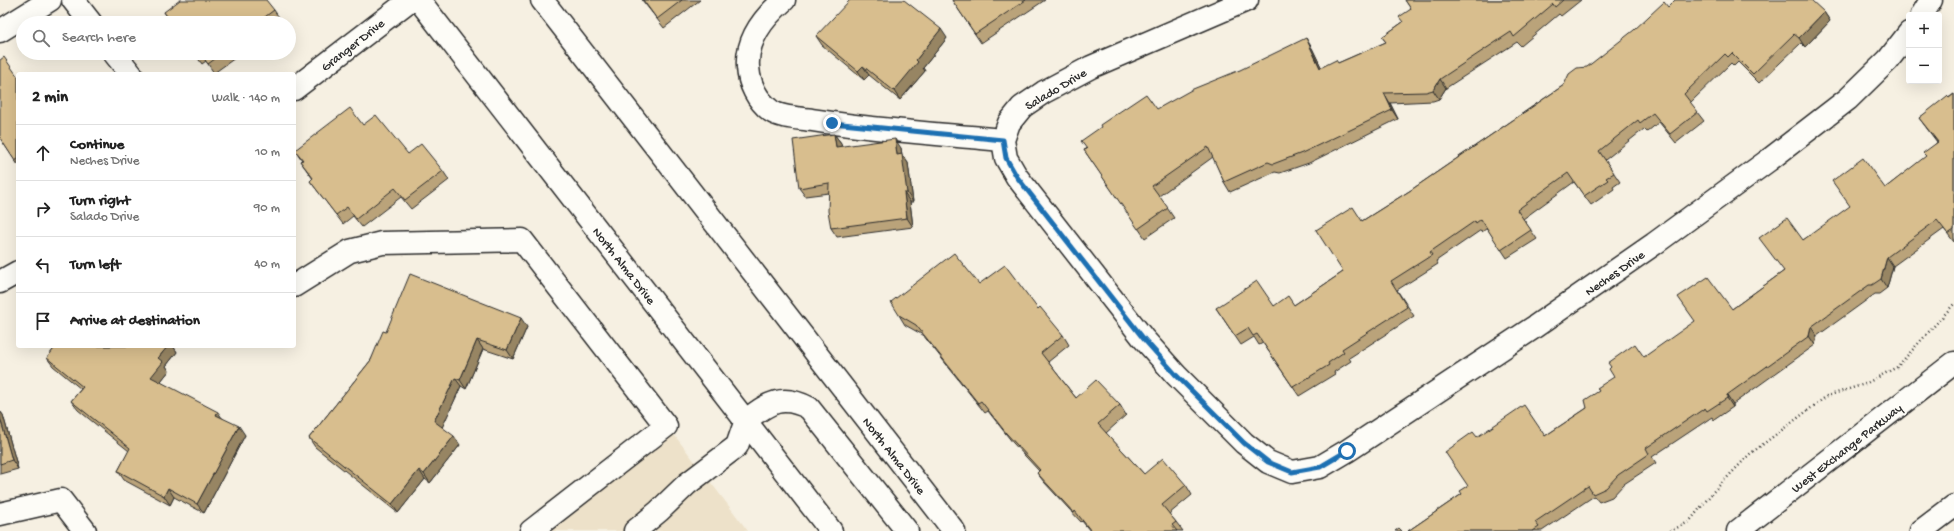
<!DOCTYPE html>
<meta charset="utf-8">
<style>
body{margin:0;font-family:"Gochi Hand",sans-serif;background:#f2f2f2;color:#222}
.controls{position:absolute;right:12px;top:12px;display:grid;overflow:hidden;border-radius:4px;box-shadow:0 4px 16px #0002}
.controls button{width:36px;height:36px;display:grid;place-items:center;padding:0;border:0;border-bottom:1px solid #e0e0e0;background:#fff;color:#222;font:20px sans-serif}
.stop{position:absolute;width:12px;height:12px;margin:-9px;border:3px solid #1f6fb2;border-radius:50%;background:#fff}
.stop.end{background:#1f6fb2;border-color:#fff;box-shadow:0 1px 4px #0008}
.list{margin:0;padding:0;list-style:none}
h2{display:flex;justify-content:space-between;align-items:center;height:52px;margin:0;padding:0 16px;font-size:17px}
h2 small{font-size:13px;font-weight:400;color:#767676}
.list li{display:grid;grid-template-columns:26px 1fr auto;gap:12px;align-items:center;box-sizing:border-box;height:56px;padding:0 16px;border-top:1px solid #e0e0e0}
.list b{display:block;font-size:15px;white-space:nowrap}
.list p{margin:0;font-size:13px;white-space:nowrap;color:#767676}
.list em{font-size:13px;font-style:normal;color:#767676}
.icon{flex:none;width:22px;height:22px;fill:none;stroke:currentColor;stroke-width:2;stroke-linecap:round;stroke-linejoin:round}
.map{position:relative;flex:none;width:1954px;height:531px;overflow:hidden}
.search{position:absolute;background:#fff;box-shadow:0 4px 16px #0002;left:16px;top:16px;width:280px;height:44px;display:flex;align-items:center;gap:10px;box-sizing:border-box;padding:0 14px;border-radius:22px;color:#767676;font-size:15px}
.panel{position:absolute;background:#fff;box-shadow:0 4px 16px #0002;left:16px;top:72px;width:280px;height:276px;border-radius:4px}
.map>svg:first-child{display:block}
.built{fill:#ede1c9}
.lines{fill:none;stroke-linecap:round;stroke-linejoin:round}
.minor-casing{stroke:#2b2b2b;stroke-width:25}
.major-casing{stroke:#2b2b2b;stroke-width:25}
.path{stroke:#2b2b2b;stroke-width:2.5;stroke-dasharray:1 3;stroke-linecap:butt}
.minor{stroke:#fdfcf7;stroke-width:22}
.major{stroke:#fdfcf7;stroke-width:22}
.wall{fill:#baa37a;stroke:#2b2b2b}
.shaded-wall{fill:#978563;stroke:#2b2b2b}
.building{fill:#d8be8e;stroke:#2b2b2b}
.route{stroke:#1f6fb2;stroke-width:5}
.labels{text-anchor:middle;stroke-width:4;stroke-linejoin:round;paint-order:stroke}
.street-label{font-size:13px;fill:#2b2b2b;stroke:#fdfcf7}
</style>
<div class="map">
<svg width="1954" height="531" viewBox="0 0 1954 531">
<rect width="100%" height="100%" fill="#f6f0e2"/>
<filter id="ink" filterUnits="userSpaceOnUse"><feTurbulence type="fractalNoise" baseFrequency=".025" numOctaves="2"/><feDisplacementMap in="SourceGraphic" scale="8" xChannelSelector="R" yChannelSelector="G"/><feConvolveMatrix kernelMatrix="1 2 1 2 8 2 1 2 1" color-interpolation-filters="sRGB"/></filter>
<g filter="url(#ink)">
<!-- built -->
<path class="built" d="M672,432L748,531H546Z"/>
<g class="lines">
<!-- minor casing -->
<g class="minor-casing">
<g id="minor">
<path d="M73,0L91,23"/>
<path d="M784,0C764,17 746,39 748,67C749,84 757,100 771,111C781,118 800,118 812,120C875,130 939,134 1003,140"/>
<path d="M1247,0L1091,67L1044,92L1022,107L1009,123L1003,140L1006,158L1017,177L1143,338L1176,375L1244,443L1268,462L1292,472L1320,467L1347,451L1533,328L1654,244L1769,160L1848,99L1888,60L1909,33"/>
<path d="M1922,15L1931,0"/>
<path d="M0,31L50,0"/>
<path d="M114,53L131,74"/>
<path d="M294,89L410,0"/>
<path d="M0,282L18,272"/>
<path d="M294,286L350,251L382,243L522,240L666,426L531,531"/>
<path d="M0,514L61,500L85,531"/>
<path d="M635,531L659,511L687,484L737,446L746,420"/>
</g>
</g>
<!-- major casing -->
<g class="major-casing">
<g id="major">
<path d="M419,0L831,531"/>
<path d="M542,0L954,531"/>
<path d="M746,420C768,404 781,393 809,408L907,531"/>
<path d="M1738,531L1954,363"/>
<path d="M1921,531L1954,506"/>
</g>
</g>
<!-- path -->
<path class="path" d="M1670,531L1689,522L1713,492L1750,454L1827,396L1865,384L1897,367L1954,304"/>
<!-- minor -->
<use href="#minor" class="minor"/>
<!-- major -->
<use href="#major" class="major"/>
</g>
<!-- wall -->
<g class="wall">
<path d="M642,0H700L664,28Z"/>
<path d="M952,0H1045L981,43Z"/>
<path d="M1405,0H1581L1561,16L1559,14L1521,46L1517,42L1446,88L1439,99L1433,101L1390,103L1398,119L1309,163L1280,173L1275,172L1230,192L1224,182L1213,157L1159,196L1174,218L1145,238L1084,150L1312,48L1321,67L1338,63L1386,42L1382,37L1403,22L1411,9Z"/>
<path d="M1668,7L1824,12L1830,21L1805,47L1801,43L1759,83L1738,62L1734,66L1731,63L1690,103L1704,121L1676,143L1659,122L1647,132L1644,129L1605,160L1620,182L1613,187L1614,189L1591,205L1574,182L1523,219L1537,239L1507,258L1487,228L1482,232L1481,230L1436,261L1438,264L1397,290L1414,316L1349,358L1351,361L1334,372L1335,374L1299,396L1263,343L1259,345L1254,337L1241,345L1216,308L1294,305L1343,272L1362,221L1411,190L1564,85Z"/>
<path d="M274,10L280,19L275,23H171L164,12Z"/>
<path d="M816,36L947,38L923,68L925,71L900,100L869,75L864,80L822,45Z"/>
<path d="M194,53H242L214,73L206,61L202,64Z"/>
<path d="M18,77V165L0,138Z"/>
<path d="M1954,94V242L1944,229L1893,266L1887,288L1879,294H1875L1817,336L1815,345L1733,404V407L1714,420L1712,417L1652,457L1656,463L1624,484L1612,497L1599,502L1594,496L1542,531H1408L1462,494L1468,486L1477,437L1545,436L1587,408L1599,391L1644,357L1732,309L1784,271L1803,240L1885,188L1926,157L1937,142L1919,118Z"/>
<path d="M363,125L408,154L443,171L449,180L411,209L401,197L362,227L353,216L343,224L310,181L313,179L300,161L302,160L295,150Z"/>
<path d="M834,134L841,143V147L901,148L902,155L908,163L913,202H910L913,227L837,237L831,228L829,193L805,196L799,188Z"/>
<path d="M979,284L1038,309L1063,335L1069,345L1048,362L1076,398L1120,405L1126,415L1106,433L1144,474L1186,485L1192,495L1169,514L1176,522L1183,531H1090L1082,521L1081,522L1044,482L1037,473L1039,471L1013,443L988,411L985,413L923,335L905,325L899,315Z"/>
<path d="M527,327L513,359L483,349L466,389L461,386L442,427L460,445L430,483L425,479L398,513L315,447L309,438L371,360L386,332Z"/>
<path d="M56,346H173L177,352L166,366L169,371L160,382L221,417L245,435L204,513L174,497L170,505L124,480L118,471L129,451L78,410L71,401L81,389L53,366L47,358Z"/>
<path d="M0,411L3,415L18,469L0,474Z"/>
</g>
<!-- shaded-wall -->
<g class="shaded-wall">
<path d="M1824,12L1830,21L1805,47L1799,38Z"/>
<path d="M941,29L947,38L923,68L925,71L900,100L894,91L916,60Z"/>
<path d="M1306,38L1312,48L1326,77L1320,68Z"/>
<path d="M863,66L869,75L864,80L858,71Z"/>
<path d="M1440,79L1446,88L1439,99L1433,90Z"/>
<path d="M1384,93L1390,103L1398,119L1392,110Z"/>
<path d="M834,134L841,143L843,156L836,147Z"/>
<path d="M895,139L901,148L902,155L908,163L913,202L907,193L897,155Z"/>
<path d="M904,193L910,202L913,227L907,218Z"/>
<path d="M1887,257L1893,266L1887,288L1881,279Z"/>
<path d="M521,318L527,327L513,359L507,350Z"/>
<path d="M1811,327L1817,336L1815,345L1809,336Z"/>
<path d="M477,340L483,349L466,389L460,380Z"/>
<path d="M168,346H173L177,352L166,366L169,371L157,386L151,377L158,358Z"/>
<path d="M455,378L461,386L441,430L434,421Z"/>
<path d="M1727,395L1733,404V407L1727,398Z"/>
<path d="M0,411L3,415L18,469L12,460L0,418Z"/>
<path d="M218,412L224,421L216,415Z"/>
<path d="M239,426L245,435L204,513L197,504Z"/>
<path d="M454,436L460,445L430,483L424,474Z"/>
<path d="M419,470L425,479L398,513L392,504Z"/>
<path d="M168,488L174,497L170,505L164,496Z"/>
</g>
<!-- building -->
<g class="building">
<path d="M180,0H266L274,10L257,23H172L164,12Z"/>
<path d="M643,0H682L657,19Z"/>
<path d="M850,0H904L941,29L916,60L918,62L894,91L863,66L858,71L816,36Z"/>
<path d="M952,0H1026L975,34Z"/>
<path d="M1405,0H1563L1555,7L1553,4L1514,37L1511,32L1440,79L1433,90L1426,92L1384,93L1392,110L1302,153L1273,164L1268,162L1224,182L1208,147L1152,186L1168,208L1138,229L1084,150L1087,149L1081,141L1101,127L1100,125L1146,94L1157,109L1193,89L1240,70L1306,38L1320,68L1336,60L1338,63L1386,42L1382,37L1403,22L1399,17L1411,9Z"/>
<path d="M1675,0H1811L1824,12L1799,38L1794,34L1753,74L1732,53L1728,57L1725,54L1684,94L1698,112L1670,134L1653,113L1640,123L1638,120L1599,151L1614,173L1606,178L1608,180L1584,196L1568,173L1517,210L1531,230L1501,250L1481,219L1476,223L1475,221L1430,252L1432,255L1391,281L1407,307L1342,349L1344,352L1328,363L1329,365L1293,387L1257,334L1253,336L1248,328L1235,336L1216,308L1257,281L1274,306L1288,296L1294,305L1343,272L1316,230L1353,207L1362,221L1411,190L1564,85L1569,74L1577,68L1587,67L1634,30L1664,2L1668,7Z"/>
<path d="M200,53H223L208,64Z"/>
<path d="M4,57L18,77V159L15,161L0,138V60Z"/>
<path d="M1954,94V230L1948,234L1937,220L1887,257L1881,279L1872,285H1869L1811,327L1809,336L1727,395V398L1707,411L1705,408L1646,448L1649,454L1618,475L1606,488L1593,494L1588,486L1535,522L1539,527L1533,531H1408L1462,494L1460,491L1468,486L1445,452L1473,432L1477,437L1524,405L1545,436L1587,408L1585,400L1599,391L1597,388L1614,377L1609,369L1611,367L1608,363L1635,344L1644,357L1695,321L1678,297L1708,277L1732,309L1784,271L1759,238L1787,218L1803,240L1850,206L1832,181L1863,158L1885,188L1926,156L1923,153L1938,142L1919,118L1947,96L1949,98Z"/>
<path d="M350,108L363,125L376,115L408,154L421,144L443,171L405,200L395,188L356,219L347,207L336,215L310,181L313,178L300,161L303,160L295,150Z"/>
<path d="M834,134L836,147L895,139L897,155L902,154L907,193H904L907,218L831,228L828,211L829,183L799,188L793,140Z"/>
<path d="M954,253L979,284L1005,265L1038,309L1040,307L1063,335L1041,353L1076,398L1096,380L1120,405L1098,424L1144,474L1163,458L1186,485L1162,505L1176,522L1172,525L1177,531H1091L1075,511L1074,513L1037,473L1040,470L1006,433L981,401L978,403L916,325L899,315L891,302Z"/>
<path d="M410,274L521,318L507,350L477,340L460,380L455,378L434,421L454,436L424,474L419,470L392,504L309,438L371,360L383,331L386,332Z"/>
<path d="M56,346H168L158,358L163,362L151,377L218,412L216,415L239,426L197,504L168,488L164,496L118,471L130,448L71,401L83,387L47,358Z"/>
<path d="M0,418L12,460L0,464Z"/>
<path d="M1399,528L1402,531H1395Z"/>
</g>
</g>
<g class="lines" filter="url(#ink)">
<!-- route -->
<path class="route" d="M832,123L1003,140L1006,158L1017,177L1143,338L1176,375L1244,443L1268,462L1292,472L1320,467L1347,451"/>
</g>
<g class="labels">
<!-- street labels -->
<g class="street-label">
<text transform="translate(352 44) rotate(-38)" y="5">Granger Drive</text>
<text transform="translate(1055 88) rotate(-31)" y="5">Salado Drive</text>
<text transform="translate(625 265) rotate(52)" y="5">North Alma Drive</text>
<text transform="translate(1614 272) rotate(-35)" y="5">Neches Drive</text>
<text transform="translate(1846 447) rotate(-38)" y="5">West Exchange Parkway</text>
<text transform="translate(895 455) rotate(52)" y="5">North Alma Drive</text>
</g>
</g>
</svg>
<div class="controls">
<button>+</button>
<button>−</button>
</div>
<div class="stop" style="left:1347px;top:451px"></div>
<div class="stop end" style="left:832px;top:123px"></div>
<div class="search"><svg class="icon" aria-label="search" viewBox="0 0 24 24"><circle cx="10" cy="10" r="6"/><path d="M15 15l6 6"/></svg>Search here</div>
<section class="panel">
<h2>2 min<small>Walk · 140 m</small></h2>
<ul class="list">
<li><svg class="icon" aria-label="ahead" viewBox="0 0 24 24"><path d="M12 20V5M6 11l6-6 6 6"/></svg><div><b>Continue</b><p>Neches Drive</p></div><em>10 m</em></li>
<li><svg class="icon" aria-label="right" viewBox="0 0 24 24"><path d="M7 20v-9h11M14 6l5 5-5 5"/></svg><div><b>Turn right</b><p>Salado Drive</p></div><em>90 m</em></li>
<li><svg class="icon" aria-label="left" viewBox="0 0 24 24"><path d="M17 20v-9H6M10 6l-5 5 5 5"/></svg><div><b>Turn left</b></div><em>40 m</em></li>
<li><svg class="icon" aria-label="arrive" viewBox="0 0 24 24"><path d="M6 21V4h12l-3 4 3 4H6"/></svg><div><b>Arrive at destination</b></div></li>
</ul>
</section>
</div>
